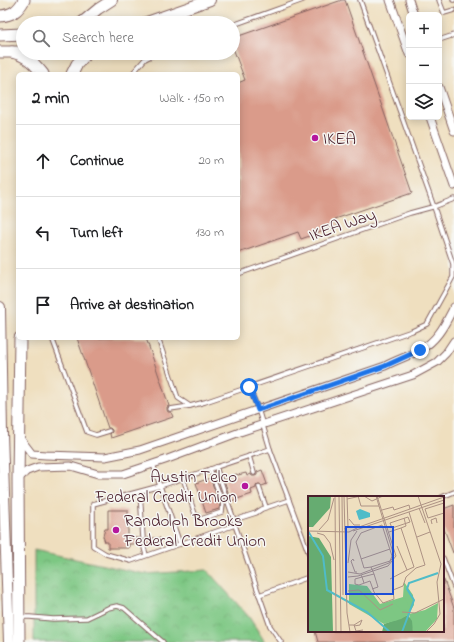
<!DOCTYPE html>
<meta charset="utf-8">
<style>
body{margin:0;font-family:"Indie Flower",sans-serif;background:#f6f6f6;color:#202124}
.controls{position:absolute;right:12px;top:12px;display:grid;overflow:hidden;border-radius:6px;box-shadow:0 2px 10px #0003}
.controls button{width:36px;height:36px;display:grid;place-items:center;padding:0;border:0;border-bottom:1px solid #e0e0e0;background:#fff;color:#202124;font:20px sans-serif}
.stop{position:absolute;width:12px;height:12px;margin:-9px;border:3px solid #1a73e8;border-radius:50%;background:#fff}
.stop.end{background:#1a73e8;border-color:#fff;box-shadow:0 1px 4px #0008}
.list{margin:0;padding:0;list-style:none}
h2{display:flex;justify-content:space-between;align-items:center;height:52px;margin:0;padding:0 16px;font-size:17px}
h2 small{font-size:13px;font-weight:400;color:#757577}
.list li{display:grid;grid-template-columns:26px 1fr auto;gap:12px;align-items:center;box-sizing:border-box;height:72px;padding:0 16px;border-top:1px solid #e0e0e0}
.list b{display:block;font-size:15px;white-space:nowrap}
.list em{font-size:13px;font-style:normal;color:#757577}
.icon{flex:none;width:22px;height:22px;fill:none;stroke:currentColor;stroke-width:2;stroke-linecap:round;stroke-linejoin:round}
.map{position:relative;flex:none;width:454px;height:642px;overflow:hidden}
.search{position:absolute;background:#fff;box-shadow:0 2px 10px #0003;left:16px;top:16px;width:224px;height:44px;display:flex;align-items:center;gap:10px;box-sizing:border-box;padding:0 14px;border-radius:22px;color:#757577;font-size:15px}
.panel{position:absolute;background:#fff;box-shadow:0 2px 10px #0003;left:16px;top:72px;width:224px;height:268px;border-radius:6px}
.map>svg:first-child{display:block}
.park{fill:url(#park-crowns);stroke:#647357}
.building{fill:#da9b8a}
.lines{fill:none;stroke-linecap:round;stroke-linejoin:round}
.lane-casing{stroke:#84625f;stroke-width:5.5}
.street-casing{stroke:#84625f;stroke-width:9}
.secondary-casing{stroke:#84625f;stroke-width:12}
.primary-casing{stroke:#84625f;stroke-width:13}
.lane{stroke:#fff;stroke-width:3.5}
.street{stroke:#fff;stroke-width:7}
.secondary{stroke:#fff;stroke-width:10}
.primary{stroke:#fff;stroke-width:11}
.route{stroke:#1a73e8;stroke-width:5}
.poi-dot{fill:#b5179e;stroke:#f6f6f2;stroke-width:1.5}
.labels{text-anchor:middle;stroke-width:3;stroke-linejoin:round;paint-order:stroke}
.poi-label{font-size:17px;fill:#4a1f2b;stroke:#f6f6f2;text-anchor:start}
.street-label{font-size:17px;fill:#4a1f2b;stroke:#f6f6f2}
.inset-river{fill:none;stroke:#4fbcc8;stroke-width:2}
.inset-road{fill:none;stroke:#ad9284;stroke-width:1}
.view{fill:#1d4ed8;fill-opacity:0.15;stroke:#1d4ed8;stroke-width:2}
.inset-edge{fill:none;stroke:#4a1f2b;stroke-width:2}
</style>
<div class="map">
<svg width="454" height="642" viewBox="0 0 454 642">
<defs>
<pattern id="park-crowns" width="20" height="18" patternUnits="userSpaceOnUse"><rect width="20" height="18" fill="#7dc783"/><path d="M2 6a3 3 0 1 1 6 0M12 15a3 3 0 1 1 6 0" fill="none" stroke="#6eaa71"/></pattern>
</defs>
<rect width="100%" height="100%" fill="#f6f6f2"/>
<filter id="ink" filterUnits="userSpaceOnUse"><feTurbulence type="fractalNoise" baseFrequency=".025" numOctaves="2"/><feDisplacementMap in="SourceGraphic" scale="8" xChannelSelector="R" yChannelSelector="G"/><feConvolveMatrix kernelMatrix="1 2 1 2 8 2 1 2 1" color-interpolation-filters="sRGB"/></filter>
<filter id="wash" filterUnits="userSpaceOnUse"><feTurbulence type="fractalNoise" baseFrequency=".012" numOctaves="4" result="noise"/><feDisplacementMap in="SourceGraphic" scale="16" xChannelSelector="R" yChannelSelector="G"/><feGaussianBlur stdDeviation="0.9" result="paint"/><feColorMatrix in="noise" values="0 0 0 0 0 0 0 0 0 0 0 0 0 0 0 0 0 1.4 0 .05"/><feComposite in="paint" operator="in"/></filter>
<g filter="url(#wash)">
<rect width="100%" height="100%" fill="#efdfbf"/>
<!-- park -->
<path class="park" d="M34,550L145,574L207,570L249,617L265,642H34Z"/>
<g id="blocks">
<!-- building -->
<g class="building">
<path d="M342,0H345L412,193L335,219L338,226L301,239L298,232L238,253V83L245,80L233,48V38Z"/>
<path d="M77,338H146L169,406L167,407V410L168,412H171L173,417L111,438L110,434L112,432V430L110,428H108Z"/>
<path d="M262,470L267,484L262,486L260,484H258L256,486V488L251,490L252,494L231,501L224,480L230,478V476L237,474L238,475L246,473L247,476L251,474L252,476H255L257,475V472Z"/>
<path d="M210,478L220,504L219,509L206,513L196,483Z"/>
<path d="M454,505V553H453L443,526V509Z"/>
<path d="M108,510H128V538H140L142,541L140,544H129V548H108V542H105L103,536L105,529H108Z"/>
<path d="M146,538H160V544H146L144,541Z"/>
<path d="M443,580H444L454,608V642H318L315,631H443Z"/>
</g>
</g>
</g>
<g filter="url(#ink)">
<use href="#blocks" fill-opacity="0" stroke="#84625f" stroke-width="1"/>
<g class="lines">
<!-- lane casing -->
<g class="lane-casing">
<g id="lane">
<path d="M439,0L444,13L454,10"/>
<path d="M453,0H454"/>
<path d="M233,25L303,0"/>
<path d="M439,40L454,35"/>
<path d="M132,74L145,59L157,53"/>
<path d="M238,274L410,213L436,206L454,199"/>
<path d="M52,338L87,432L96,435L109,431"/>
<path d="M158,338L178,398L190,406L205,402L249,387L258,409L270,449L160,486L180,544"/>
<path d="M249,387L412,331L427,324L453,277V264L434,207L360,0"/>
<path d="M170,409L190,406"/>
<path d="M270,449L309,554"/>
<path d="M249,456L254,473"/>
<path d="M153,464L160,486L93,504V546L106,554L131,561L235,525L270,626L281,642"/>
<path d="M216,467L234,520L235,525"/>
<path d="M183,478L195,514L201,519L222,512L223,504L210,469"/>
<path d="M259,487L266,507"/>
<path d="M140,492L143,538"/>
<path d="M442,497L454,492"/>
<path d="M234,520L256,513L262,509L289,500"/>
<path d="M143,544L146,555"/>
<path d="M443,558L454,587"/>
<path d="M259,595L309,577"/>
<path d="M20,617H30L53,619L87,618L108,608L117,606L124,608L163,642"/>
</g>
</g>
<!-- street casing -->
<g class="street-casing">
<g id="street">
<path d="M390,0L409,54"/>
<path d="M409,0L414,15"/>
<path d="M439,87L454,131"/>
<path d="M430,117L454,186"/>
<path d="M19,437L32,454L46,455L105,457L140,450L385,366C396,360 409,356 420,350C438,340 445,324 454,307"/>
<path d="M18,479L27,471L38,467L71,466L98,474H123L165,460L240,432L413,375L437,362L446,353L454,341"/>
</g>
</g>
<!-- secondary casing -->
<g class="secondary-casing">
<g id="secondary">
<path d="M81,23L98,9L112,0"/>
<path d="M144,23L210,0"/>
<path d="M0,307L2,434L9,642"/>
</g>
</g>
<!-- primary casing -->
<g class="primary-casing">
<g id="primary">
<path d="M0,16C12,15 18,11 24,0"/>
<path d="M0,35L23,34"/>
<path d="M0,52H18"/>
<path d="M12,52C27,56 33,62 43,74"/>
<path d="M72,74L77,64L87,53"/>
<path d="M19,642L18,479L20,338"/>
</g>
</g>
<!-- lane -->
<use href="#lane" class="lane"/>
<!-- street -->
<use href="#street" class="street"/>
<!-- secondary -->
<use href="#secondary" class="secondary"/>
<!-- primary -->
<use href="#primary" class="primary"/>
</g>
</g>
<g class="lines" filter="url(#ink)">
<!-- route -->
<path class="route" d="M249,387L258,410L385,366L420,350"/>
</g>
<!-- markers -->
<g class="poi-dot">
<circle cx="315" cy="138" r="4"/>
<circle cx="245" cy="486" r="4"/>
<circle cx="116" cy="530" r="4"/>
</g>
<g class="labels">
<!-- poi labels -->
<g class="poi-label">
<text x="323" y="144">IKEA</text>
<text x="237" y="482" text-anchor="end">Austin Telco<tspan x="237" dy="20">Federal Credit Union</tspan></text>
<text x="124" y="526">Randolph Brooks<tspan x="124" dy="20">Federal Credit Union</tspan></text>
</g>
<!-- street labels -->
<g class="street-label">
<text transform="translate(342 224) rotate(-19)" y="6">IKEA Way</text>
</g>
</g>
<!-- overview -->
<g transform="translate(308 496)">
<rect width="136" height="136" fill="#efdfbf"/>
<path d="M130,107L129,123L117,136H105L101,118L117,114Z" fill="#7dc783"/>
<path d="M0,0H23L22,12L5,31H0ZM0,40L11,42L23,61L25,136H0ZM100,119L104,125L105,136H74L76,128Z" fill="#66ac71"/>
<path d="M96,86L105,99L106,109L100,119L93,123L76,128L41,108V88L59,90L72,108L95,101Z" fill="#7dc783"/>
<path d="M97,102L102,113L94,114L86,107ZM84,112L90,124L80,126L73,121L71,117Z" fill="#7dc783"/>
<path d="M52,13L62,17V21L51,24L48,15Z" fill="#4fbcc8"/>
<path class="inset-river" d="M0,35L15,60L19,94L59,116L82,136M94,136L106,104L99,93L101,87L130,77"/>
<path class="inset-road" d="M27,0L28,136M31,0L33,136M34,0L35,99M36,0L39,117L42,136M50,0L53,10H71M56,0L64,5L75,0M110,0L133,68L129,86L132,118L126,128L118,136M39,3L53,0M111,12L117,27M74,14L85,11L86,14L101,9L102,13M100,21L102,26L84,32L82,27ZM120,22L117,13L136,7M120,22L136,17M41,23L46,29H52M124,28L123,24L128,22L129,27M93,32L98,30L96,22M36,33L40,31L39,0M11,34L20,24L26,2M0,35L41,36L51,31L136,1M45,35L136,4M81,36L93,32L106,71L99,74L89,50M9,37L16,39L22,47L26,64M109,41L122,36M53,63L82,53M46,65L45,63L43,65L47,76H49M40,67L43,44L49,35M40,76L52,78L81,67L86,60L68,0M53,79L54,81L47,83V88L51,89L62,85L66,96L75,107L86,103L85,94L95,90L98,81L108,72L117,69L101,16M40,81L50,80L80,70L88,60L69,0M82,83L99,74M56,87L54,81L66,78L63,71L56,72L48,46L53,37L74,29L84,60L82,65L63,71M64,93L70,91L66,78M40,95L51,94L72,114L85,108M94,116L107,117L136,103M41,129H46L48,135L55,134M46,129L54,124L52,129L46,130"/>
<path class="view" d="M38,31H85V98H38Z"/>
<rect width="136" height="136" class="inset-edge"/>
</g>
</svg>
<div class="controls">
<button>+</button>
<button>−</button>
<button><svg class="icon" aria-label="layers" viewBox="0 0 24 24"><path d="M12 4l9 5-9 5-9-5zM3 14l9 5 9-5"/></svg></button>
</div>
<div class="stop" style="left:249px;top:387px"></div>
<div class="stop end" style="left:420px;top:350px"></div>
<div class="search"><svg class="icon" aria-label="search" viewBox="0 0 24 24"><circle cx="10" cy="10" r="6"/><path d="M15 15l6 6"/></svg>Search here</div>
<section class="panel">
<h2>2 min<small>Walk · 150 m</small></h2>
<ul class="list">
<li><svg class="icon" aria-label="ahead" viewBox="0 0 24 24"><path d="M12 20V5M6 11l6-6 6 6"/></svg><div><b>Continue</b></div><em>20 m</em></li>
<li><svg class="icon" aria-label="left" viewBox="0 0 24 24"><path d="M17 20v-9H6M10 6l-5 5 5 5"/></svg><div><b>Turn left</b></div><em>130 m</em></li>
<li><svg class="icon" aria-label="arrive" viewBox="0 0 24 24"><path d="M6 21V4h12l-3 4 3 4H6"/></svg><div><b>Arrive at destination</b></div></li>
</ul>
</section>
</div>
